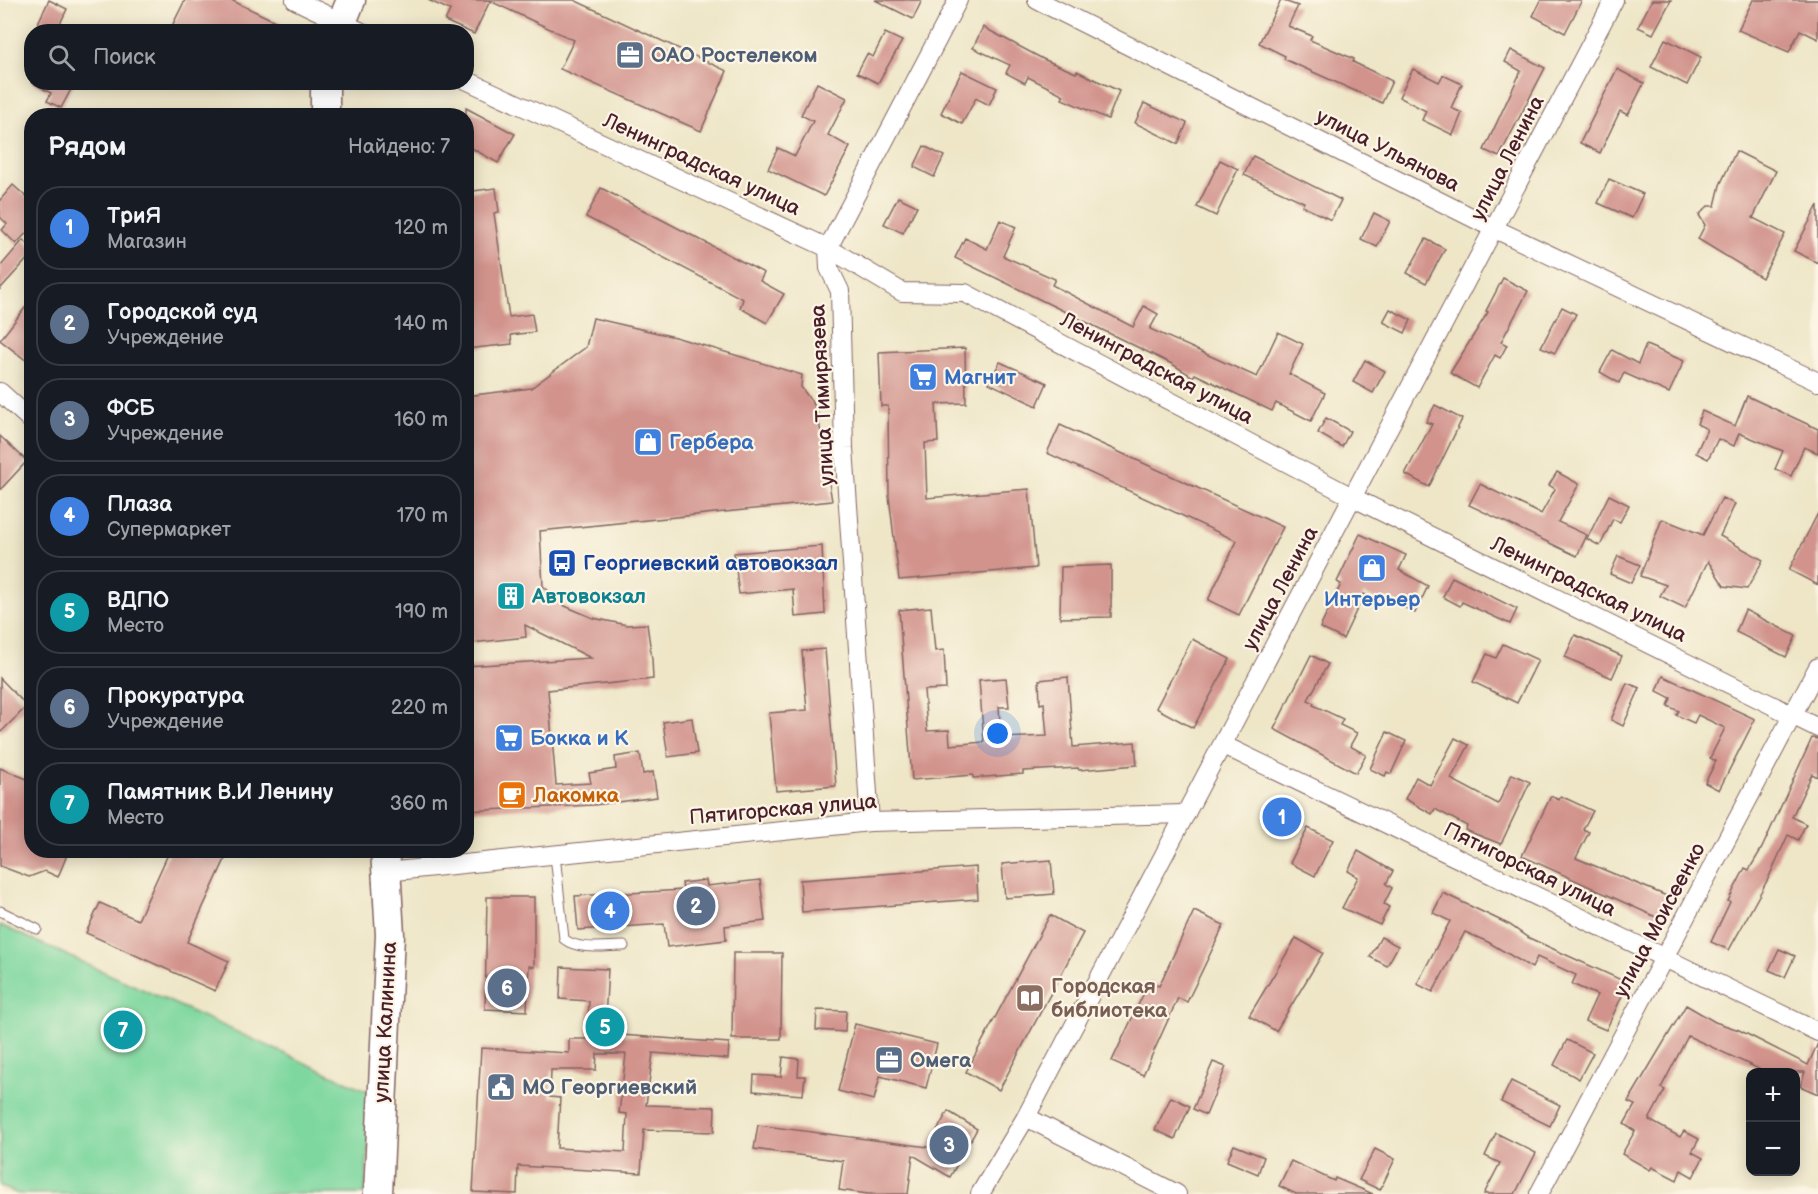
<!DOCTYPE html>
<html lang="ru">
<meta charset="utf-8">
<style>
body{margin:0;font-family:"Balsamiq Sans",sans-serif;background:#20242c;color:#f1f3f6}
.controls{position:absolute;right:18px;bottom:18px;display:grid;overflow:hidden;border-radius:12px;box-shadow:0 3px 15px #0003}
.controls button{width:54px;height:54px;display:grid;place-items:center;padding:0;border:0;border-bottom:2px solid #363941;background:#171b24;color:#f1f3f6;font:30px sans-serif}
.you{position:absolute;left:998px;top:734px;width:21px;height:21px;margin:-15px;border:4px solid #fff;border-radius:50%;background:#1a73e8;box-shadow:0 0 0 9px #1a73e833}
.badge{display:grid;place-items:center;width:39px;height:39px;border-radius:50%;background:#1a73e8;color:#fff;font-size:20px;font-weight:700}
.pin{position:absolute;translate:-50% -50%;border:3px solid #fff;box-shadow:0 2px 6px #0006}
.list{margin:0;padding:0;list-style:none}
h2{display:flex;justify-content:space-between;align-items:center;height:78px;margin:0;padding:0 24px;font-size:26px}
h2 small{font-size:20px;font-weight:400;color:#9ea1a6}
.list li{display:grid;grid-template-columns:39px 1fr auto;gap:18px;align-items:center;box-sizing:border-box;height:84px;margin:0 12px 12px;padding:0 12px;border:2px solid #363941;border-radius:24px}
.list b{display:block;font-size:22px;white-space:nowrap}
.list p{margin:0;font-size:20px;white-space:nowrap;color:#9ea1a6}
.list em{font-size:20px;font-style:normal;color:#9ea1a6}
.icon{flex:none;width:33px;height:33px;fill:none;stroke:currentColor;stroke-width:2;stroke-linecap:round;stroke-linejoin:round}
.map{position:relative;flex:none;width:1818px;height:1194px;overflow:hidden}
.search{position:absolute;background:#171b24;box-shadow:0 3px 15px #0003;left:24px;top:24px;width:450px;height:66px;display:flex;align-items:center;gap:15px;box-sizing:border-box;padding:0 21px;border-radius:24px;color:#9ea1a6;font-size:22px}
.panel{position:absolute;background:#171b24;box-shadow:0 3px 15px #0003;left:24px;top:108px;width:450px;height:750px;border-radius:24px}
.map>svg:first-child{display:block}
.green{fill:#7dd79e;stroke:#647b64;stroke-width:1.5}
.building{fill:#d1938c;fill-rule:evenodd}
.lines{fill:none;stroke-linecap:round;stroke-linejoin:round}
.service-casing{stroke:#836562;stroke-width:11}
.minor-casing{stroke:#836562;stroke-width:20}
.primary-casing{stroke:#836562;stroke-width:31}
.service{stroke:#fff;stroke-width:9}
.minor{stroke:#fff;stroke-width:18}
.primary{stroke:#fff;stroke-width:28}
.labels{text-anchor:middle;stroke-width:4.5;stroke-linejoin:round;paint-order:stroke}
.service-label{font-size:21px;font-weight:bold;fill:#4e5e75;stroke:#fcf5e5;text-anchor:start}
.street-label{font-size:21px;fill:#4a1f2b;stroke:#fcf5e5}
.shop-label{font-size:21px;font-weight:bold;fill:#366cbe;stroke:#fcf5e5;text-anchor:start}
.transit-label{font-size:21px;font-weight:bold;fill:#164399;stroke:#fcf5e5;text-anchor:start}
.culture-label{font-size:21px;font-weight:bold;fill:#0d838f;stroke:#fcf5e5;text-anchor:start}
.food-label{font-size:21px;font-weight:bold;fill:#c56008;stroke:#fcf5e5;text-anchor:start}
.education-label{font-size:21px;font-weight:bold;fill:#785e54;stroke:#fcf5e5;text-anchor:start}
</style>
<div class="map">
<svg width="1818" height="1194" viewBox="0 0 1818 1194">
<rect width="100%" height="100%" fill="#fcf5e5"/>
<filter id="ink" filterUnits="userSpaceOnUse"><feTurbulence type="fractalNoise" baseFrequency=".0167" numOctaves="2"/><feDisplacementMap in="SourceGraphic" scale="12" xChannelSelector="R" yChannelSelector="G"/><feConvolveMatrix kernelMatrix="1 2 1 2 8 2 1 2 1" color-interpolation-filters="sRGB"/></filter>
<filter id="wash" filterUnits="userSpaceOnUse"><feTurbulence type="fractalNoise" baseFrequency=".008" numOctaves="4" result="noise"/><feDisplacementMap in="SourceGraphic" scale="24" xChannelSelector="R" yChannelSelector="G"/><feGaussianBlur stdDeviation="1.35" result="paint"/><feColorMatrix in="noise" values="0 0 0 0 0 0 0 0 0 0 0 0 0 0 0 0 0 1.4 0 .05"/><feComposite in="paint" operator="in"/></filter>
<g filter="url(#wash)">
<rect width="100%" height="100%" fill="#eee6c7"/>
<!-- green -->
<path class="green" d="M0,925L372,1093L365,1194H18L0,1186Z"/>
<g id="blocks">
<!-- building -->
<g class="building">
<path d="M49,0L67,9L56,32L38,23Z"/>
<path d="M185,0H231L298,32H169Z"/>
<path d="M428,0H574L727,71L701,131L560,69L574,40L490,1L474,34L445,21L450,10Z"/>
<path d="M875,0H922L913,19Z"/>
<path d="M1281,0L1298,6L1288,26L1312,36L1310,40L1354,59L1353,62L1392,81L1382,103L1284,59L1285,56L1259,43Z"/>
<path d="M1541,0H1582L1565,33L1533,16Z"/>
<path d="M1652,0H1671L1653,34L1638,27Z"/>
<path d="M1753,0H1818V39L1800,30L1789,52L1738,30Z"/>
<path d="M983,27L1043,59L1076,73L1077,71L1119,91L1108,119L1062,99L1064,95L1028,77L1025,83L1006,73L1010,65L973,48Z"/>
<path d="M885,33L902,41L878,83L857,73L867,54L873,57Z"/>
<path d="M1665,39L1701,57L1687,85L1651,67Z"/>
<path d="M1511,50L1545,68L1499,157L1484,150L1521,71L1505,62Z"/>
<path d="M1413,69L1439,82L1443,75L1462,84L1451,108L1462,113L1453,135L1422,120L1426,111L1399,97Z"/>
<path d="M1617,69L1644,83L1628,115L1620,111L1600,153L1580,143Z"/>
<path d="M962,71L997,88L989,105L976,98L962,124L941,113Z"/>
<path d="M31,82H75L61,108L47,101L51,93Z"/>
<path d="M817,83L847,98L828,135L850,147L824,196L768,169L778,148L795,156L813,121L801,115Z"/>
<path d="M1144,103L1187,123L1178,144L1135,123Z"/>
<path d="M466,108L515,134L498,163L466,145Z"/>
<path d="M924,146L944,156L934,177L914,167Z"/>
<path d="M1736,151L1776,171L1753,218L1785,234L1762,278L1698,239L1705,225L1699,215L1708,206H1715L1720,185Z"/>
<path d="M1253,156L1341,200L1331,220L1302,206L1304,202L1244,175Z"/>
<path d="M1220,160L1238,169L1216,216L1197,207Z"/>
<path d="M1609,179L1643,194L1632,218L1598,203Z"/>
<path d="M13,185L32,202V227L16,244L2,230L7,224L0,217V200Z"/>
<path d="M496,188L499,212L494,213L509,317L532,314L535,332L511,335L512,344L466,349V192Z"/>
<path d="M601,188L764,273L760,281L784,294L767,323L740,308L743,299L586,217Z"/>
<path d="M898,197L917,206L903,233L884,224Z"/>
<path d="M1818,205V263L1794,251Z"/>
<path d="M1374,213L1390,221L1377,247L1361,239Z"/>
<path d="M1000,220L1016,227L1003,256L1055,279L1052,285L1133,327L1144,306L1158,314L1150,329L1257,377L1278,332L1303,344L1289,374L1325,393L1311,421L1276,403L1272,411L1195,374L1193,377L1172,364L955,258L965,238L987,249Z"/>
<path d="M1426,239L1445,249L1426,283L1407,273Z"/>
<path d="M23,240L32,247V254L0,289V267Z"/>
<path d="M1503,278L1528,291L1501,342L1507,345L1500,358L1495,355L1477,388L1450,373L1488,312L1486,311Z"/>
<path d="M32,299V365L0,340Z"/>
<path d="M1562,307L1576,314L1555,353L1541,347Z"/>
<path d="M1390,309L1411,320L1405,333L1383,322Z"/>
<path d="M593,318L675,337L802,375L801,387L817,409L832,501L540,531L543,586L565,606L593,618L627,625L647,624L652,659L653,679L548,690L556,785L591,783L589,773L616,769L615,757L640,753L643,774L653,772L657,797L594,805L466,811V666L591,658L525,625L526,637L472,643L466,570V396L531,388L586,347Z"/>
<path d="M1646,345L1684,361L1669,393L1624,373L1619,383L1600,372L1612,350L1638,364Z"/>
<path d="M965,348L966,403L936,404L938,442L925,443L927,498L1029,489L1036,568L899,580L889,496L888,406H881L879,352Z"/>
<path d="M1365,360L1385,371L1373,393L1353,382Z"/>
<path d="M1000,362L1047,383L1037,406L989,383Z"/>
<path d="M1747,396L1818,429V453L1804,447L1791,476L1775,469L1783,451L1739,433L1734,446L1718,439L1708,459L1696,453L1707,429L1697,424L1702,411L1735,426Z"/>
<path d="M1435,405L1462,419L1429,487L1405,474L1432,424L1426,422Z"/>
<path d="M1326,418L1350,431L1342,447L1318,433Z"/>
<path d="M1060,425L1283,527L1239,615L1208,600L1237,541L1047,453Z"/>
<path d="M0,436L27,461L0,490Z"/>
<path d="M1557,472L1579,484L1558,522L1587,535L1577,556L1469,505L1480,484L1541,514L1555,489L1549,485Z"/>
<path d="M1609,495L1629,505L1620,522L1613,519L1600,546L1587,539Z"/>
<path d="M1722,498L1735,504L1720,536L1763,560L1747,589L1724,586L1708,561L1685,608L1660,596L1666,585L1640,576L1662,519L1703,535Z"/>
<path d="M1818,513V585L1789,570Z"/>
<path d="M1360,534L1406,555L1399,570L1428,586L1415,613L1386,598L1383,604L1364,594L1343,639L1320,628L1341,584L1337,582Z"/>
<path d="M822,546L825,614L795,617L793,589L739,594L734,553Z"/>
<path d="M1618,556L1640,565L1631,583L1610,574Z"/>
<path d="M1111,565V617L1060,618L1061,567Z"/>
<path d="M1452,577L1517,609L1510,624L1462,602L1460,606L1443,597Z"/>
<path d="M931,607L935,651L944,650L946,689L924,690L927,731L949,730L950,745L984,742L979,680L1006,678L1009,707H999L1001,738L1047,736L1044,703L1040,704L1039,680L1068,677L1073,747L1135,742L1137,765L1079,770L1078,768L1023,771V774L973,778V775L912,780L899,610Z"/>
<path d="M1745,610L1796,636L1786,657L1736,632Z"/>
<path d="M1575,635L1622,656L1612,678L1565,657Z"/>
<path d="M1192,639L1230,659L1193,728L1156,708Z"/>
<path d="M1503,644L1538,660L1517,703L1473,682L1487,654L1496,658Z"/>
<path d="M825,649L836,786L776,791L769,713L807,710L802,651Z"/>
<path d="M1311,655L1328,664L1308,700L1314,703L1313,705L1343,719L1340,725L1357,733L1350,746L1366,755L1356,773L1274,729Z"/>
<path d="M1663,676L1755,719L1719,790L1705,783L1716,761L1710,758L1725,728L1698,715L1694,723L1676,715L1679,711L1668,706L1671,698L1657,691Z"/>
<path d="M0,678L27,706L0,733Z"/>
<path d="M1627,683L1640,688L1623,726L1611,720Z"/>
<path d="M692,718L697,753L668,757L663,722Z"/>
<path d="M1387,732L1406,741L1391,774L1387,772L1385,776L1370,769Z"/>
<path d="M1455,738L1469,745L1451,779L1498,804L1512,774L1530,782L1501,844L1465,830L1467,826L1435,809L1432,814L1405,799L1416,777L1430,785Z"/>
<path d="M1812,738L1818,739V777L1812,774L1792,817L1806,824L1798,840L1788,835L1768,879L1729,950L1711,942L1730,902L1728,901L1745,868L1749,870L1762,848Z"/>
<path d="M0,768L32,781V850H69L58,877L45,871L29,877L0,866Z"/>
<path d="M1551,796L1559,800L1561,796L1593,811L1583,829L1589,832L1576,858L1669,897L1658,918L1522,856Z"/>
<path d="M1308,828L1333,840L1315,876L1290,863Z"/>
<path d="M170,850H218L227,855L187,942L229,961L215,991L86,933L100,903L138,920Z"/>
<path d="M1358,851L1393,871L1386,884L1392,888L1384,904L1389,907L1380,925L1342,908L1358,877L1348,871Z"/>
<path d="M1051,860L1054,894L1005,898L1002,864Z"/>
<path d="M976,867L978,899L802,912L800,880Z"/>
<path d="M706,880L707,886L760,880L765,921L725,926L726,940L667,947L664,924L578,930L575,896L683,890L682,883Z"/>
<path d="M1443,893L1510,925L1527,937L1628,983L1606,1030L1585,1021L1597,995L1572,984L1576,975L1537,957L1532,968L1488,942L1465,932L1433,992L1417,984L1450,921L1433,913Z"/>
<path d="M487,897H534V967L529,966L527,1011L485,1009Z"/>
<path d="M1194,911L1224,925L1187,1002L1178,998L1143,1075L1112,1061L1149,982L1159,986Z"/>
<path d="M1050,915L1083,933L999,1090L966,1072Z"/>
<path d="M1381,937L1398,946L1387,966L1370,957Z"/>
<path d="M1296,938L1323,953L1276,1031L1249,1016Z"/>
<path d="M1779,949L1795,956L1785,977L1769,970Z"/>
<path d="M733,953H782L781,1039H732Z"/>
<path d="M561,967L608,969L605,1019L622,1020L621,1035L729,1043L728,1059L653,1053L646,1105L715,1107L714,1132L644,1130L641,1173L518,1166L517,1194L473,1192L481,1048L569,1053V1039H587L589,1001L560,999ZM597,1054H626L619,1113L627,1114L625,1152L557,1148L560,1098L550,1097L551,1070H596Z"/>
<path d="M1686,1005L1715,1022L1739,1030L1808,1065L1818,1043V1094L1800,1086L1805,1072H1757L1759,1069L1688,1036L1661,1088L1665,1090L1649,1120L1680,1137L1684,1131L1699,1139L1692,1152L1703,1158L1693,1177L1681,1170L1677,1180L1652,1167L1650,1170L1622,1154L1635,1131L1624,1124L1635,1105L1628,1102Z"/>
<path d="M817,1010L846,1011L845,1032L816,1030Z"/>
<path d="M855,1024L937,1044L926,1088L880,1076L874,1100L838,1091Z"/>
<path d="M1567,1040L1593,1053L1579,1079L1554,1065Z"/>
<path d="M783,1057L799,1059L798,1076H805L803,1095L753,1091L754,1075L781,1077Z"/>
<path d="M1213,1062L1226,1067L1206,1115L1193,1109Z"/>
<path d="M1511,1081L1560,1105L1550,1126L1501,1102Z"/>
<path d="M1171,1097L1190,1106L1175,1139L1155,1130Z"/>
<path d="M948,1111L977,1129L950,1177L913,1155L908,1194H868L839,1190L843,1161L754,1149L758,1125L928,1147Z"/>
<path d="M1496,1133L1536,1153L1515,1194H1484L1500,1163L1485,1156Z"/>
<path d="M1234,1145L1264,1157L1258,1174L1227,1161Z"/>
<path d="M1375,1149L1395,1159L1380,1190L1359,1180Z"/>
<path d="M1291,1161L1334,1181L1335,1178L1373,1194H1296L1279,1186Z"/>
</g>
</g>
</g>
<g filter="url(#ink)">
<use href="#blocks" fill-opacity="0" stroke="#836562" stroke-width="1.5"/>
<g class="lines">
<!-- service casing -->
<g class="service-casing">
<g id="service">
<path d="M555,855L564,939C579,951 606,946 624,946"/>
<path d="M0,911L37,929"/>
</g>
</g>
<!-- minor casing -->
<g class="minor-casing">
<g id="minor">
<path d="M295,0L362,32"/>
<path d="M1037,0L1495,229L1818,382"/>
<path d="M466,80L828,248L902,292L965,293L1354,498L1818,728"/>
<path d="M0,392L32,421"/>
<path d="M1223,745L1818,1032"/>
<path d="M870,822L844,448L840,291L829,268L828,248L958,0"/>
<path d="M386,872L870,822L1186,814"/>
<path d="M1026,1117L1177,1194"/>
<path d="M980,1194L1026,1117L1614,0"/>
<path d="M1539,1194L1818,667"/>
</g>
</g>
<!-- primary casing -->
<g class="primary-casing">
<g id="primary">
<path d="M338,32L351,0"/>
<path d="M325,116V82"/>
<path d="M378,1194L390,935L385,850"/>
</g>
</g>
<!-- service -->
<use href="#service" class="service"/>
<!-- minor -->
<use href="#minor" class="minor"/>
<!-- primary -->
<use href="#primary" class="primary"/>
</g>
</g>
<!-- icons -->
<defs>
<g id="office-square" transform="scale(1.5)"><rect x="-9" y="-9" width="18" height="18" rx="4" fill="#5c6f8a" stroke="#fcf5e5"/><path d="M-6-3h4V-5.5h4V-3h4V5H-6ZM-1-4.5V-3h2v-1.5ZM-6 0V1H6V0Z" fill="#fff"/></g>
<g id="supermarket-square" transform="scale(1.5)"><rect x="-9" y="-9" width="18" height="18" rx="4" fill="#3f7fe0" stroke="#fcf5e5"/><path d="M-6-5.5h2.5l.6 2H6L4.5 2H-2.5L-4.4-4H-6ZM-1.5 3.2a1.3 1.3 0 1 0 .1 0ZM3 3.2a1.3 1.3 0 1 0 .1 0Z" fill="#fff"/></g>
<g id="shop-square" transform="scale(1.5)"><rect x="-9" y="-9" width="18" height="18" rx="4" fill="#3f7fe0" stroke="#fcf5e5"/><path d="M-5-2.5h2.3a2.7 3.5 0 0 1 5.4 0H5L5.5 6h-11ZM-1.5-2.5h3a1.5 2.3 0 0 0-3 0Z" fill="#fff"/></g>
<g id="bus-square" transform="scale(1.5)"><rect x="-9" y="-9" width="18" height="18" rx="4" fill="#1a4fb4" stroke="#fcf5e5"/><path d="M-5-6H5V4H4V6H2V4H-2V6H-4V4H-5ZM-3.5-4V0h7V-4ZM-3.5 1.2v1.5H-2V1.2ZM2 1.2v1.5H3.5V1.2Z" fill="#fff"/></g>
<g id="building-square" transform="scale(1.5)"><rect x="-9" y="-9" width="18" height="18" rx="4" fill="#0f9aa8" stroke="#fcf5e5"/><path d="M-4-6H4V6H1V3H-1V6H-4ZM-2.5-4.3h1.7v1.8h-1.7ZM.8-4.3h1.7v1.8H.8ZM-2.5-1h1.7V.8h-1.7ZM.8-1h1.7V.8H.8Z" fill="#fff"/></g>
<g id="cafe-square" transform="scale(1.5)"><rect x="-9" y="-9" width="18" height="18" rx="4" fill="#e8710a" stroke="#fcf5e5"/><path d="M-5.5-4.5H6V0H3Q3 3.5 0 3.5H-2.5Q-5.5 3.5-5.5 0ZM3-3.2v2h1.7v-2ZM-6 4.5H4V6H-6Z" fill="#fff"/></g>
<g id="library-square" transform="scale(1.5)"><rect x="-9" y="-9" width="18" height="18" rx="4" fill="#8d6e63" stroke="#fcf5e5"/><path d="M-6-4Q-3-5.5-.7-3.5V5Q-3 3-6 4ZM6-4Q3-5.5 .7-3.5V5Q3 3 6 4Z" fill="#fff"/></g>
<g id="civic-square" transform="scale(1.5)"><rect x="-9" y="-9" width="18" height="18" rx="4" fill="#5c6f8a" stroke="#fcf5e5"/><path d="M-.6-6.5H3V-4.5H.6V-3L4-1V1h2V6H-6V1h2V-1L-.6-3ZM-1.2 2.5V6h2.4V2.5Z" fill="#fff"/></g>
</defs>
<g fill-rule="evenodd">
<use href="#office-square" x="630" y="55"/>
<use href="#supermarket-square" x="923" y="377"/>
<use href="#shop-square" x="648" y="442"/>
<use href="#bus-square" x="562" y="563"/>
<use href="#shop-square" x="1372" y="568"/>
<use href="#building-square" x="511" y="596"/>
<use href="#supermarket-square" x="509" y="738"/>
<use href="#cafe-square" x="512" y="795"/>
<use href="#library-square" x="1030" y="998"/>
<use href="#office-square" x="889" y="1060"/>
<use href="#civic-square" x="501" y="1087"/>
</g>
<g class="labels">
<!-- service labels -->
<g class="service-label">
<text x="651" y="62">ОАО Ростелеком</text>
<text x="910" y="1067">Омега</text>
<text x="522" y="1094">МО Георгиевский</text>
</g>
<!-- street labels -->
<g class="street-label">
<text transform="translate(1388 150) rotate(27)" y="7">улица Ульянова</text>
<text transform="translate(1507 158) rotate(-63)" y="7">улица Ленина</text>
<text transform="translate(702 164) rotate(25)" y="7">Ленинградская улица</text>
<text transform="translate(1157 368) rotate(28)" y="7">Ленинградская улица</text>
<text transform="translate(822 395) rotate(-93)" y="7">улица Тимирязева</text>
<text transform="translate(1280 588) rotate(-62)" y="7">улица Ленина</text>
<text transform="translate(1589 589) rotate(26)" y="7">Ленинградская улица</text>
<text transform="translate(783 809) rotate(-5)" y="7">Пятигорская улица</text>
<text transform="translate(1530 869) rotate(26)" y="7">Пятигорская улица</text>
<text transform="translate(1659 920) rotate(-62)" y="7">улица Моисеенко</text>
<text transform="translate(385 1022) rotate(-87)" y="7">улица Калинина</text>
</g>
<!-- shop labels -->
<g class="shop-label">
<text x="944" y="384">Магнит</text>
<text x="669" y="449">Гербера</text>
<text x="1372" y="606" text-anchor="middle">Интерьер</text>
<text x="530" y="745">Бокка и К</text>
</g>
<!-- transit labels -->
<g class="transit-label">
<text x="583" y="570">Георгиевский автовокзал</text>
</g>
<!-- culture labels -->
<g class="culture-label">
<text x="532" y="603">Автовокзал</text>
</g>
<!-- food labels -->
<g class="food-label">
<text x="533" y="802">Лакомка</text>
</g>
<!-- education labels -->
<g class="education-label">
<text x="1051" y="993">Городская<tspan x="1051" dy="24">библиотека</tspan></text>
</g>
</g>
</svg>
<div class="controls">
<button>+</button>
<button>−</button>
</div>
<div class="you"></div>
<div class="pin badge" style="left:1282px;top:817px;background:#3f7fe0">1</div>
<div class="pin badge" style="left:696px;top:906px;background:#5c6f8a">2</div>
<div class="pin badge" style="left:949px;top:1145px;background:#5c6f8a">3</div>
<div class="pin badge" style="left:610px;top:911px;background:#3f7fe0">4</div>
<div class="pin badge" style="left:605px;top:1027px;background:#0f9aa8">5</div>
<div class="pin badge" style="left:507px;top:988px;background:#5c6f8a">6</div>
<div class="pin badge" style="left:123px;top:1030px;background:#0f9aa8">7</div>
<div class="search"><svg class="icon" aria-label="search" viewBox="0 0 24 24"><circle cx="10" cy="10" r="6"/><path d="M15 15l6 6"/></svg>Поиск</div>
<section class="panel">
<h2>Рядом<small>Найдено: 7</small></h2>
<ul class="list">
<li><span class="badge" style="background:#3f7fe0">1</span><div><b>ТриЯ</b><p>Магазин</p></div><em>120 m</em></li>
<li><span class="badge" style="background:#5c6f8a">2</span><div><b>Городской суд</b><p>Учреждение</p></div><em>140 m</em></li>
<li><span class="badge" style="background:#5c6f8a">3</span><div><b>ФСБ</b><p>Учреждение</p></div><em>160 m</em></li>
<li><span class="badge" style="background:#3f7fe0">4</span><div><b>Плаза</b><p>Супермаркет</p></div><em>170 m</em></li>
<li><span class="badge" style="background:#0f9aa8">5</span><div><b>ВДПО</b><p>Место</p></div><em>190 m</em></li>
<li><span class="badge" style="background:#5c6f8a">6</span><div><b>Прокуратура</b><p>Учреждение</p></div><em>220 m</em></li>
<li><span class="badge" style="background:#0f9aa8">7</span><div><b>Памятник В.И Ленину</b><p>Место</p></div><em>360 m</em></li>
</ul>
</section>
</div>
